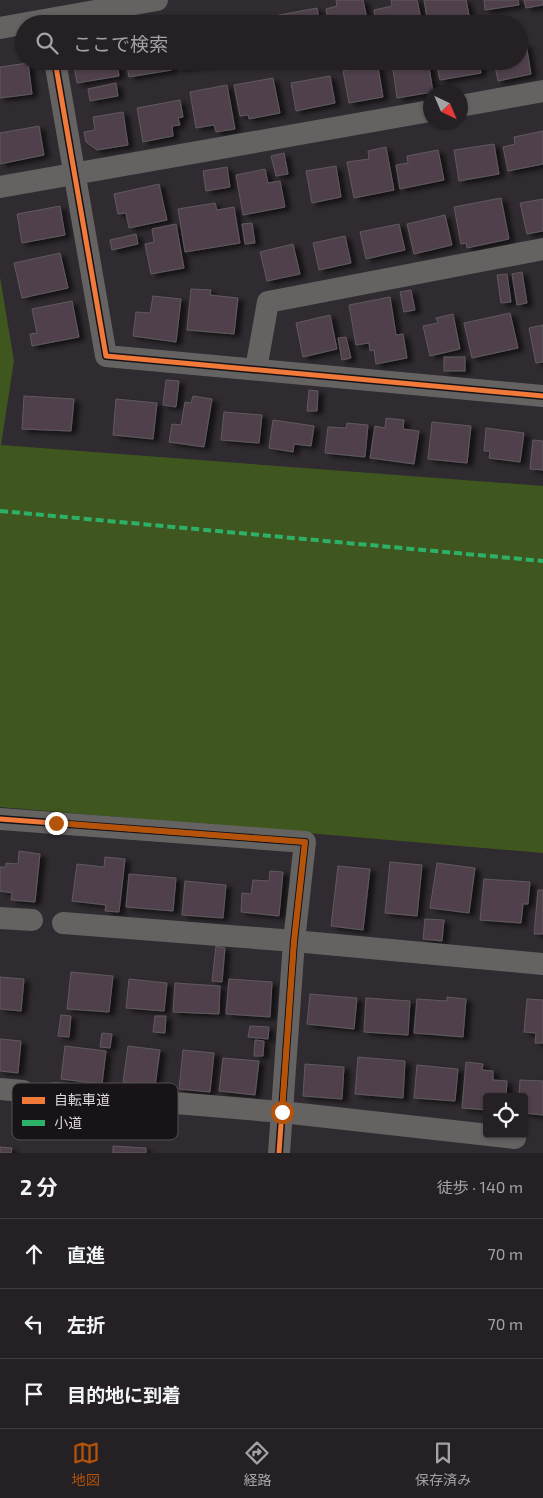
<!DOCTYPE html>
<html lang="ja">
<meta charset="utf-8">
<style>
body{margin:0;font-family:"Exo 2","Noto Sans JP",sans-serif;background:#302d31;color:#f1f3f6}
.controls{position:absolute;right:15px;bottom:15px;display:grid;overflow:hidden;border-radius:5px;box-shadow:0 1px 4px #0004}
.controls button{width:45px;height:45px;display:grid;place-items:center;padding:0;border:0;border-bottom:1px solid #413e41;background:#242024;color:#f1f3f6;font:25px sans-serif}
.compass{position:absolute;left:423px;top:85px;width:45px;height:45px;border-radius:50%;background:#242024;box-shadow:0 1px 4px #0004;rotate:136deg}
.stop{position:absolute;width:15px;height:15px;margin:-11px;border:4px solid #b45309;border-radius:50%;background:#fff}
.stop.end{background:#b45309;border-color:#fff;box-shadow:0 1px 5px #0008}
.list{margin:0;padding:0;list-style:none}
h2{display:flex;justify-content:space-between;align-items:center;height:65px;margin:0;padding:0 20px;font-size:21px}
h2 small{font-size:16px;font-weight:400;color:#a3a3a6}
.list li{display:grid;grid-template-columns:32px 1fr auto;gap:15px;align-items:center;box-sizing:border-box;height:70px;padding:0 20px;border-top:1px solid #413e41}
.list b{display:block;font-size:19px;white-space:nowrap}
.list em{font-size:16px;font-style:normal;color:#a3a3a6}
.icon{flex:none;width:28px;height:28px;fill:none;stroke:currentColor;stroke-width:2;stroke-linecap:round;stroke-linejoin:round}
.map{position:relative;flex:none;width:543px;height:1153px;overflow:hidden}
.search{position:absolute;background:#242024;box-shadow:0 1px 4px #0004;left:15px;right:15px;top:15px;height:55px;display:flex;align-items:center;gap:12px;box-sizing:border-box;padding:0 18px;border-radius:28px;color:#a3a3a6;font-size:19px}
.sheet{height:275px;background:#242024}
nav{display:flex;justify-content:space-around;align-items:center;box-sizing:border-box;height:70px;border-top:1px solid #413e41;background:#242024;font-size:14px;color:#a3a3a6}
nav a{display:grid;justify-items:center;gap:2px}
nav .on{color:#b45309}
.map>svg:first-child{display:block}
.green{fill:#3f561f}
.building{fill:#50414b;stroke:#5f5a5e;filter:url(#shadow)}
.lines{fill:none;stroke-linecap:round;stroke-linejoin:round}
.street{stroke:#656262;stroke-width:22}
.quiet{stroke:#2db169;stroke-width:4;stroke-dasharray:8 4;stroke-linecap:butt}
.cycleway-casing{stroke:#171317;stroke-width:8}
.cycleway{stroke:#f17a3a;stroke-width:5}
.route{stroke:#b45309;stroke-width:6}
.key{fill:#171317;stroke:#524e53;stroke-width:1}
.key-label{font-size:14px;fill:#ddd7de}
</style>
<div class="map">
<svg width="543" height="1153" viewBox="0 0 543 1153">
<defs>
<filter id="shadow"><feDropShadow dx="5.5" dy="3" stdDeviation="2.5" flood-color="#0009"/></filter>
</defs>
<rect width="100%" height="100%" fill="#302b30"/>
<!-- green -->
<path class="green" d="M0,277L14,361L1,445L543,486V853L0,807Z"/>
<!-- building -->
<g class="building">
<path d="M336,0H363L368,24H329L326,9L337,6Z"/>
<path d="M391,0H417L422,23L376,24L374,10L392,6Z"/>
<path d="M424,0H466L469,15L428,23Z"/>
<path d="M484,0H518L519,5L485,10Z"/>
<path d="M524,0H543V5L526,8Z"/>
<path d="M317,8L320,24H276L274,16Z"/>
<path d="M526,44L531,74L498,81L494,61H519V45Z"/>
<path d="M73,61H117L119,76L77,83Z"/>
<path d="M126,61H171L172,70L129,77Z"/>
<path d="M177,61H216L178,68Z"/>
<path d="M360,61H377L383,97L349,103L343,71L361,68Z"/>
<path d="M398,61H428L433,92L397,98L392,62Z"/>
<path d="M436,61H479L481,73L440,80Z"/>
<path d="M28,63L32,94L0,98V67Z"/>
<path d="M330,76L335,103L296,111L291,83Z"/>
<path d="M273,78L280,113L249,119L248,115L240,116L234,85Z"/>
<path d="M116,83L118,96L90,101L88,89Z"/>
<path d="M227,85L235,129L216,132L214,125L196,128L190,92Z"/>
<path d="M180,100L183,117L178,118L180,125L172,126L173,136L143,142L137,108Z"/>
<path d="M123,112L128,145L97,150L86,142L84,132L95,130L93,117Z"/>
<path d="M39,126L44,155L0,164V133Z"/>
<path d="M543,131V164L508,171L503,147L515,144L514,137Z"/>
<path d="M494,144L499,174L459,181L454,150Z"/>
<path d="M386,147L394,190L354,198L347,162L369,159L368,151Z"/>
<path d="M438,150L444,180L400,189L396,165L408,163L407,156Z"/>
<path d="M284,153L288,174L276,176L271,156Z"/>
<path d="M336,166L341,197L312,203L306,171Z"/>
<path d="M227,167L230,187L206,191L203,171Z"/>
<path d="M265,169L268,183L280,181L285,207L243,215L236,175Z"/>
<path d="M159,184L167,220L129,228L126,213L118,214L114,194Z"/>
<path d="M501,198L509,239L467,248L466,243L461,244L454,207Z"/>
<path d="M543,199V231L527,234L520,203Z"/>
<path d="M215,203L217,210L234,207L240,243L185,252L178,209Z"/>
<path d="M60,206L65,235L22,243L17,214Z"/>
<path d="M445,215L452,245L414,254L407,224Z"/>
<path d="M252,223L255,243L245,244L242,224Z"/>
<path d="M176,224L184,268L151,274L145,244L154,242L152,229Z"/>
<path d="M399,224L405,250L366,259L360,232Z"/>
<path d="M136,234L138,244L112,250L110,240Z"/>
<path d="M345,236L351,263L319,270L313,243Z"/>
<path d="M293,244L300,274L267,281L260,252Z"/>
<path d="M60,253L68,288L22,298L14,263Z"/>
<path d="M522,272L527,303L517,305L512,274Z"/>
<path d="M507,274L511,302L501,303L497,275Z"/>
<path d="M191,289L211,290L210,295L238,298L234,334L187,330Z"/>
<path d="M411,290L415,310L404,312L400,292Z"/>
<path d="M153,296L181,299L176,342L133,336L136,312L150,313Z"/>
<path d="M390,297L396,335L403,334L407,358L376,364L374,350L370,351L369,343L356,345L349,305Z"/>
<path d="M72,301L79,337L32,346L30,334L37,333L32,309Z"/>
<path d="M510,313L518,348L472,358L464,323Z"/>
<path d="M453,314L460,349L430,356L423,326L438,323L436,318Z"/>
<path d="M330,315L337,349L303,357L296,323Z"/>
<path d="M543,325V362L536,363L529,328Z"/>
<path d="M346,337L351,358L342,360L338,338Z"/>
<rect x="444" y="357" width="21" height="14"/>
<path d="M166,380L179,381L176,407L163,405Z"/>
<path d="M309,390L318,391L317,411H307Z"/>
<path d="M24,396L74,399L71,431L22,429Z"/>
<path d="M193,396L212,399L204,447L169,442L172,424L181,425L185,402L191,403Z"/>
<path d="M116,399L157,403L153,439L113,435Z"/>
<path d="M224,412L262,415L259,443L221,440Z"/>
<path d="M386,418L404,420L403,429L419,431L414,464L370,458L375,426L385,428Z"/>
<path d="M273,420L314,426L311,446L294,444L293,452L269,448Z"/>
<path d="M432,422L471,426L467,463L428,459Z"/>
<path d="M347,423L368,425L365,457L325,453L328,427L346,428Z"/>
<path d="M486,428L524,433L520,462L489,458L490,451H484Z"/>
<path d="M533,440L543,441V470L530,469Z"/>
<path d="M19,851L40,854L35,902L11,900L12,893L0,891V867H6V863L18,864Z"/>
<path d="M105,857L125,859L119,912L105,911L106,905L72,901L77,864L104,867Z"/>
<path d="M390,862L422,865L417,916L385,913Z"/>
<path d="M437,863L475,868L469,913L430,908Z"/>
<path d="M338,866L370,869L363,930L331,926Z"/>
<path d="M270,871L283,872L279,916L241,912L242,893L251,894L253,880L269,881Z"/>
<path d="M129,874L176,878L173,911L126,907Z"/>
<path d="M484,879L530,882L528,904H523L521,923L480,920Z"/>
<path d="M185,881L226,885L223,918L182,915Z"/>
<path d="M538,890H543V934H534Z"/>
<path d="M425,919L444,920L442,941L423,939Z"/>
<path d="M216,946L225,948L222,982L212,981Z"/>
<path d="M71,972L113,976L109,1012L67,1009Z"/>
<path d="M0,977L24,979L21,1011L0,1009Z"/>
<path d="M129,979L167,983L164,1011L126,1008Z"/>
<path d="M229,979L272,982L270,1017L226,1014Z"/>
<path d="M175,983L220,986L219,1014L173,1012Z"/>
<path d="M310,994L357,998L354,1029L307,1024Z"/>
<path d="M447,997L466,999L463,1037L414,1033L417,999L447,1001Z"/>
<path d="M366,998L410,1001L408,1035L364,1032Z"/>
<path d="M527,999L543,1000V1043H535L536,1033L524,1032Z"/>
<path d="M61,1015L71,1016L69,1037L58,1036Z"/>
<path d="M155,1016H166L165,1033L153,1032Z"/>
<path d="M250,1026L269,1027L268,1039L248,1037Z"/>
<path d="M102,1033L112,1034L110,1048L100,1047Z"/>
<path d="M0,1039L21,1041L18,1073L0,1071Z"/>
<path d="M255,1040L264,1041L263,1056H254Z"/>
<path d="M65,1046L106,1051L102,1084L61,1079Z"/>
<path d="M128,1046L160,1050L155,1086L123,1082Z"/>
<path d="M183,1050L214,1053L210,1092L179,1089Z"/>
<path d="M358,1057L405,1061L403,1098L355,1094Z"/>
<path d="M223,1058L259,1061L255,1095L219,1091Z"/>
<path d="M466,1062L483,1064L482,1070L493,1071V1080L507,1081L506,1097H487V1110L462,1108Z"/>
<path d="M305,1064L344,1067L342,1099L303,1096Z"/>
<path d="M417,1065L458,1069L455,1101L414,1098Z"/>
<path d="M520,1080L543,1081V1115L524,1113V1097H519Z"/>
<path d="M113,1146L146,1148V1153H113Z"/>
<path d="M0,1147L12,1148L11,1153H0Z"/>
</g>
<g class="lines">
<!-- street -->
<g class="street">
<path d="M0,28L157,0"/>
<path d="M55,61L106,356L543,396"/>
<path d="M460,106L543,91"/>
<path d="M0,187L430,111"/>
<path d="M256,369L268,302L543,249"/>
<path d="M0,819L305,842L294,941L279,1153"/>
<path d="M0,918L32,920"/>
<path d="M63,923L294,941L543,964"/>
<path d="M0,1089L23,1091"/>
<path d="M54,1093L282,1112L515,1138"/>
</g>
<!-- quiet -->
<path class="quiet" d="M0,511L543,561"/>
<!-- cycleway casing -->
<g class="cycleway-casing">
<g id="cycleway">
<path d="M55,61L106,356L543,396"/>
<path d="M0,819L305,842L294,941L279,1153"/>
</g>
</g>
<!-- cycleway -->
<use href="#cycleway" class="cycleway"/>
</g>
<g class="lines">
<!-- route -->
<path class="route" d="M56,823L305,842L294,941L282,1112"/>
</g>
<!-- legend -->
<rect x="12" y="1083" width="166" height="57" rx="8" class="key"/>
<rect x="22" y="1097" width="23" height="7" fill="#f17a3a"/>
<rect x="22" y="1120" width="23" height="6" fill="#2db169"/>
<g class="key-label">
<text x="54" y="1105">自転車道</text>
<text x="54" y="1128">小道</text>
</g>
</svg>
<div class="controls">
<button><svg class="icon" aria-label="locate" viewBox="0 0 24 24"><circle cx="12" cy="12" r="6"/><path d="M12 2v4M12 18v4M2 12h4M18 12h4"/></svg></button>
</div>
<svg class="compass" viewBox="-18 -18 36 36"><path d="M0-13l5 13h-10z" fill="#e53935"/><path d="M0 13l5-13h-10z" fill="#a3a3a6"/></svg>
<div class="stop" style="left:282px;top:1112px"></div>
<div class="stop end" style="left:56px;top:823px"></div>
<div class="search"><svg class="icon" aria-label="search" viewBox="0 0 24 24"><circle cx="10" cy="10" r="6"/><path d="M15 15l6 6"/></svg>ここで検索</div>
</div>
<section class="sheet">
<h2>2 分<small>徒歩 · 140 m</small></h2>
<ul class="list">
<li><svg class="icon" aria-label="ahead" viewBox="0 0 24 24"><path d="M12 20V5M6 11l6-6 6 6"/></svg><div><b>直進</b></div><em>70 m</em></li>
<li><svg class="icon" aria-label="left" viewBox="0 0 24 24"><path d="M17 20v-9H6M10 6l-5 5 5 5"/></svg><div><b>左折</b></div><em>70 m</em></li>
<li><svg class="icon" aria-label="arrive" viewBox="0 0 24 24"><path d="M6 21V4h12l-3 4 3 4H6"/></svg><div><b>目的地に到着</b></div></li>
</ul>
</section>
<nav>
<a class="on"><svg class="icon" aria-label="map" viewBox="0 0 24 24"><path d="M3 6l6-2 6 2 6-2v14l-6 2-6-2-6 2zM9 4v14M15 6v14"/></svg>地図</a>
<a><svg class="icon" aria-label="directions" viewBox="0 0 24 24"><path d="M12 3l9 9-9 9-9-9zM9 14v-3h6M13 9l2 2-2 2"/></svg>経路</a>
<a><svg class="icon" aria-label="saved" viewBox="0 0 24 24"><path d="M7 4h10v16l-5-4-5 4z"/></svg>保存済み</a>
</nav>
